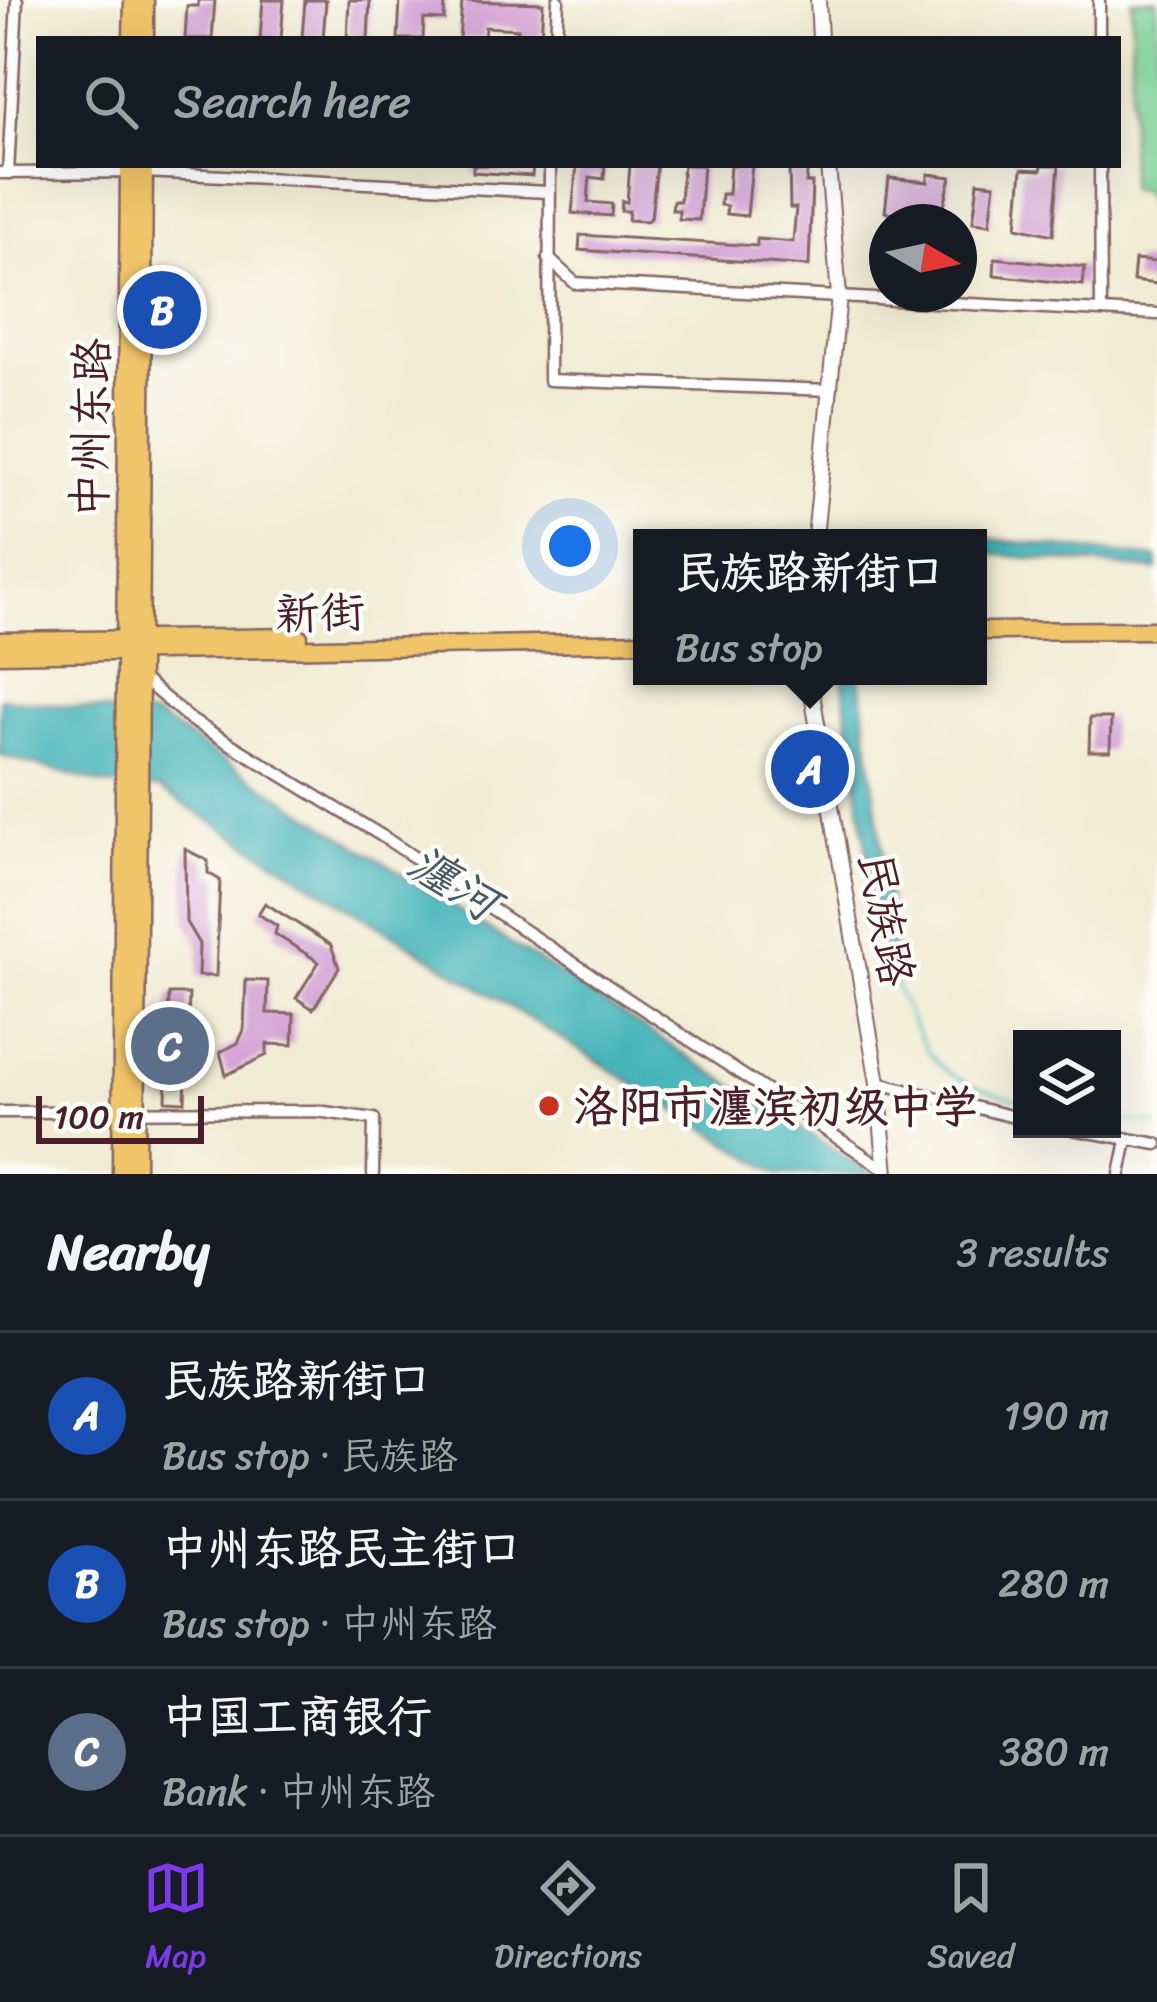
<!DOCTYPE html>
<meta charset="utf-8">
<style>
body{margin:0;font-family:Sriracha,"LXGW WenKai TC",sans-serif;background:#20242c;color:#f1f3f6}
.controls{position:absolute;right:36px;bottom:36px;display:grid;overflow:hidden;border-radius:0px;box-shadow:0 12px 48px #0002}
.controls button{width:108px;height:108px;display:grid;place-items:center;padding:0;border:0;border-bottom:3px solid #363941;background:#171b24;color:#f1f3f6;font:60px sans-serif}
.compass{position:absolute;left:869px;top:204px;width:108px;height:108px;border-radius:50%;background:#171b24;box-shadow:0 12px 48px #0002;rotate:99deg}
.scale{position:absolute;left:36px;bottom:30px;width:168px;box-sizing:border-box;padding-left:12px;border:6px solid #4a1f2b;border-top:0;font-size:33px;line-height:42px;white-space:nowrap;color:#4a1f2b;-webkit-text-stroke:9px #fdfcf7;paint-order:stroke}
.you{position:absolute;left:570px;top:546px;width:42px;height:42px;margin:-30px;border:9px solid #fff;border-radius:50%;background:#1a73e8;box-shadow:0 0 0 18px #1a73e833}
.badge{display:grid;place-items:center;width:78px;height:78px;border-radius:50%;background:#7c3aed;color:#fff;font-size:39px;font-weight:700}
.pin{position:absolute;translate:-50% -50%;border:6px solid #fff;box-shadow:0 3px 12px #0006}
.popup{position:absolute;left:633px;top:529px;width:354px;height:156px;box-sizing:border-box;display:grid;place-content:center;border-radius:0px;background:#171b24;filter:drop-shadow(0 3px 9px #0005);font-size:39px;white-space:nowrap;color:#9ea1a6}
.popup b{font-size:45px;color:#f1f3f6}
.popup::after{content:'';position:absolute;left:50%;top:100%;margin-left:-24px;border:24px solid transparent;border-top-color:#171b24}
.list{margin:0;padding:0;list-style:none}
h2{display:flex;justify-content:space-between;align-items:center;height:156px;margin:0;padding:0 48px;font-size:51px}
h2 small{font-size:39px;font-weight:400;color:#9ea1a6}
.list li{display:grid;grid-template-columns:78px 1fr auto;gap:36px;align-items:center;box-sizing:border-box;height:168px;padding:0 48px;border-top:3px solid #363941}
.list b{display:block;font-size:45px;white-space:nowrap}
.list p{margin:0;font-size:39px;white-space:nowrap;color:#9ea1a6}
.list em{font-size:39px;font-style:normal;color:#9ea1a6}
.icon{flex:none;width:66px;height:66px;fill:none;stroke:currentColor;stroke-width:2;stroke-linecap:round;stroke-linejoin:round}
.map{position:relative;flex:none;width:1157px;height:1174px;overflow:hidden}
.search{position:absolute;background:#171b24;box-shadow:0 12px 48px #0002;left:36px;right:36px;top:36px;height:132px;display:flex;align-items:center;gap:30px;box-sizing:border-box;padding:0 42px;border-radius:0px;color:#9ea1a6;font-size:45px}
.sheet{height:660px;background:#171b24}
nav{display:flex;justify-content:space-around;align-items:center;box-sizing:border-box;height:168px;border-top:3px solid #363941;background:#171b24;font-size:33px;color:#9ea1a6}
nav a{display:grid;justify-items:center;gap:6px}
nav .on{color:#7c3aed}
.map>svg:first-child{display:block}
.green{fill:#79d298;stroke:#627862;stroke-width:3}
.water{fill:#41b2b8;stroke:#466872;stroke-width:3}
.lines{fill:none;stroke-linecap:round;stroke-linejoin:round}
.stream{stroke:#41b2b8;stroke-width:3}
.building{fill:#cf98d2}
.minor-casing{stroke:#846665;stroke-width:15}
.tertiary-casing{stroke:#846665;stroke-width:18}
.primary-casing{stroke:#846665;stroke-width:21}
.minor{stroke:#fff;stroke-width:10}
.tertiary{stroke:#fff;stroke-width:14}
.primary{stroke:#f0c469;stroke-width:16}
.poi-dot{fill:#c8321e;stroke:#fdfcf7;stroke-width:4.5}
.labels{text-anchor:middle;stroke-width:9;stroke-linejoin:round;paint-order:stroke}
.street-label{font-size:45px;fill:#4a1f2b;stroke:#fdfcf7}
.poi-label{font-size:45px;font-weight:bold;fill:#4a1f2b;stroke:#fdfcf7;text-anchor:start}
.water-label{font-size:48px;font-style:italic;fill:#465a63;stroke:#fdfcf7}
</style>
<div class="map">
<svg width="1157" height="1174" viewBox="0 0 1157 1174">
<rect width="100%" height="100%" fill="#fdfcf7"/>
<filter id="ink" filterUnits="userSpaceOnUse"><feTurbulence type="fractalNoise" baseFrequency=".00833" numOctaves="2"/><feDisplacementMap in="SourceGraphic" scale="24" xChannelSelector="R" yChannelSelector="G"/><feConvolveMatrix kernelMatrix="1 2 1 2 8 2 1 2 1" color-interpolation-filters="sRGB"/></filter>
<filter id="wash" filterUnits="userSpaceOnUse"><feTurbulence type="fractalNoise" baseFrequency=".004" numOctaves="4" result="noise"/><feDisplacementMap in="SourceGraphic" scale="48" xChannelSelector="R" yChannelSelector="G"/><feGaussianBlur stdDeviation="2.7" result="paint"/><feColorMatrix in="noise" values="0 0 0 0 0 0 0 0 0 0 0 0 0 0 0 0 0 1.4 0 .05"/><feComposite in="paint" operator="in"/></filter>
<g filter="url(#wash)">
<rect width="100%" height="100%" fill="#f0ebd2"/>
<!-- green -->
<path class="green" d="M1132,0H1157V215L1142,190L1129,189Z"/>
<!-- water -->
<g class="water">
<path d="M925,532L1157,558V570L978,553V538H901Z"/>
<path d="M842,676H860L898,978L885,983Z"/>
<path d="M0,698L156,717L872,1174H779L158,788L107,785L0,755Z"/>
</g>
<g class="lines">
<!-- stream -->
<g class="stream">
<path d="M894,981C931,1066 931,1076 1022,1101"/>
<path d="M1112,1119L1157,1125"/>
</g>
</g>
<g id="blocks">
<!-- building -->
<g class="building">
<path d="M198,0H215L212,39H185L187,6H198Z"/>
<path d="M263,0H284L281,39H260Z"/>
<path d="M305,0H326L323,39H302Z"/>
<path d="M349,0H370L368,39H347Z"/>
<path d="M400,0H445L444,20L424,19L423,39H398Z"/>
<path d="M462,1L543,3L541,39H517L518,29L485,27L484,39H459Z"/>
<path d="M473,165H533L532,176L473,172Z"/>
<path d="M577,165H605L604,179L590,177L588,202L612,204L611,216L572,213Z"/>
<path d="M630,165H657L651,218L646,221L628,220L629,211H621L622,201L627,202Z"/>
<path d="M683,165H703L699,220L679,219V210H672L673,201H680Z"/>
<path d="M730,165H752L747,216L726,214L727,206L720,205L721,194H728Z"/>
<path d="M789,165H808L806,183H812L809,266L579,250L580,235L757,246V239L793,242L796,208H790Z"/>
<path d="M1042,165H1059L1053,235L1017,227L1022,169L1041,170Z"/>
<path d="M928,174L951,177L941,217L885,212L889,178L928,182Z"/>
<path d="M978,182L995,184L990,224L973,222Z"/>
<path d="M995,258L1085,267L1083,285L994,275Z"/>
<path d="M1135,260L1157,262V284L1133,281Z"/>
<path d="M1090,718H1111L1110,751H1089Z"/>
<path d="M185,849L208,861V873L220,880L216,976H198L199,944L186,922Z"/>
<path d="M265,903L331,945L339,968L313,1009L296,998L319,962L275,934L277,926L258,914Z"/>
<path d="M246,980L268,981L267,1013L294,1014L293,1045L267,1044V1055L226,1075L220,1052L238,1043L244,1030Z"/>
<path d="M169,994H189L185,1102L166,1101Z"/>
</g>
</g>
</g>
<g filter="url(#ink)">
<use href="#blocks" fill-opacity="0" stroke="#846665" stroke-width="3"/>
<g class="lines">
<!-- minor casing -->
<g class="minor-casing">
<g id="minor">
<path d="M1099,0V39"/>
<path d="M556,39L558,0"/>
<path d="M550,165L549,380L831,390"/>
<path d="M1100,165L1101,310"/>
<path d="M0,173L144,172L548,192"/>
<path d="M8,173L17,0"/>
<path d="M548,258L575,283L1157,314"/>
<path d="M140,677L191,720L382,836L886,1170"/>
<path d="M878,1083L1022,1119"/>
<path d="M0,1112L317,1111L374,1119L373,1174"/>
<path d="M1072,1129L1157,1144"/>
<path d="M1120,1174L1127,1140"/>
</g>
</g>
<!-- tertiary casing -->
<g class="tertiary-casing">
<g id="tertiary">
<path d="M818,0L820,39"/>
<path d="M815,538L839,296L828,165"/>
<path d="M809,676L878,1083L886,1174"/>
</g>
</g>
<!-- primary casing -->
<g class="primary-casing">
<g id="primary">
<path d="M132,39L133,0"/>
<path d="M145,39V0"/>
<path d="M978,631L1157,630"/>
<path d="M0,641L299,637"/>
<path d="M0,654L642,642"/>
<path d="M121,1174L129,165"/>
<path d="M136,1174L144,165"/>
</g>
</g>
<!-- minor -->
<use href="#minor" class="minor"/>
<!-- tertiary -->
<use href="#tertiary" class="tertiary"/>
<!-- primary -->
<use href="#primary" class="primary"/>
</g>
</g>
<!-- markers -->
<circle class="poi-dot" cx="549" cy="1106" r="12"/>
<g class="labels">
<!-- street labels -->
<g class="street-label">
<text transform="translate(90 428) rotate(-89)" y="16">中州东路</text>
<text transform="translate(320 612) rotate(-2)" y="16">新街</text>
<text transform="translate(887 919) rotate(80)" y="16">民族路</text>
</g>
<!-- poi labels -->
<g class="poi-label">
<text x="573" y="1122">洛阳市瀍滨初级中学</text>
</g>
<!-- water labels -->
<g class="water-label">
<text transform="translate(454 882) rotate(32)" y="17">瀍河</text>
</g>
</g>
</svg>
<div class="controls">
<button><svg class="icon" aria-label="layers" viewBox="0 0 24 24"><path d="M12 4l9 5-9 5-9-5zM3 14l9 5 9-5"/></svg></button>
</div>
<svg class="compass" viewBox="-18 -18 36 36"><path d="M0-13l5 13h-10z" fill="#e53935"/><path d="M0 13l5-13h-10z" fill="#9ea1a6"/></svg>
<div class="scale">100 m</div>
<div class="you"></div>
<div class="pin badge" style="left:810px;top:769px;background:#1a4fb4">A</div>
<div class="popup"><b>民族路新街口</b>Bus stop</div>
<div class="pin badge" style="left:162px;top:310px;background:#1a4fb4">B</div>
<div class="pin badge" style="left:170px;top:1046px;background:#5c6f8a">C</div>
<div class="search"><svg class="icon" aria-label="search" viewBox="0 0 24 24"><circle cx="10" cy="10" r="6"/><path d="M15 15l6 6"/></svg>Search here</div>
</div>
<section class="sheet">
<h2>Nearby<small>3 results</small></h2>
<ul class="list">
<li><span class="badge" style="background:#1a4fb4">A</span><div><b>民族路新街口</b><p>Bus stop · 民族路</p></div><em>190 m</em></li>
<li><span class="badge" style="background:#1a4fb4">B</span><div><b>中州东路民主街口</b><p>Bus stop · 中州东路</p></div><em>280 m</em></li>
<li><span class="badge" style="background:#5c6f8a">C</span><div><b>中国工商银行</b><p>Bank · 中州东路</p></div><em>380 m</em></li>
</ul>
</section>
<nav>
<a class="on"><svg class="icon" aria-label="map" viewBox="0 0 24 24"><path d="M3 6l6-2 6 2 6-2v14l-6 2-6-2-6 2zM9 4v14M15 6v14"/></svg>Map</a>
<a><svg class="icon" aria-label="directions" viewBox="0 0 24 24"><path d="M12 3l9 9-9 9-9-9zM9 14v-3h6M13 9l2 2-2 2"/></svg>Directions</a>
<a><svg class="icon" aria-label="saved" viewBox="0 0 24 24"><path d="M7 4h10v16l-5-4-5 4z"/></svg>Saved</a>
</nav>
